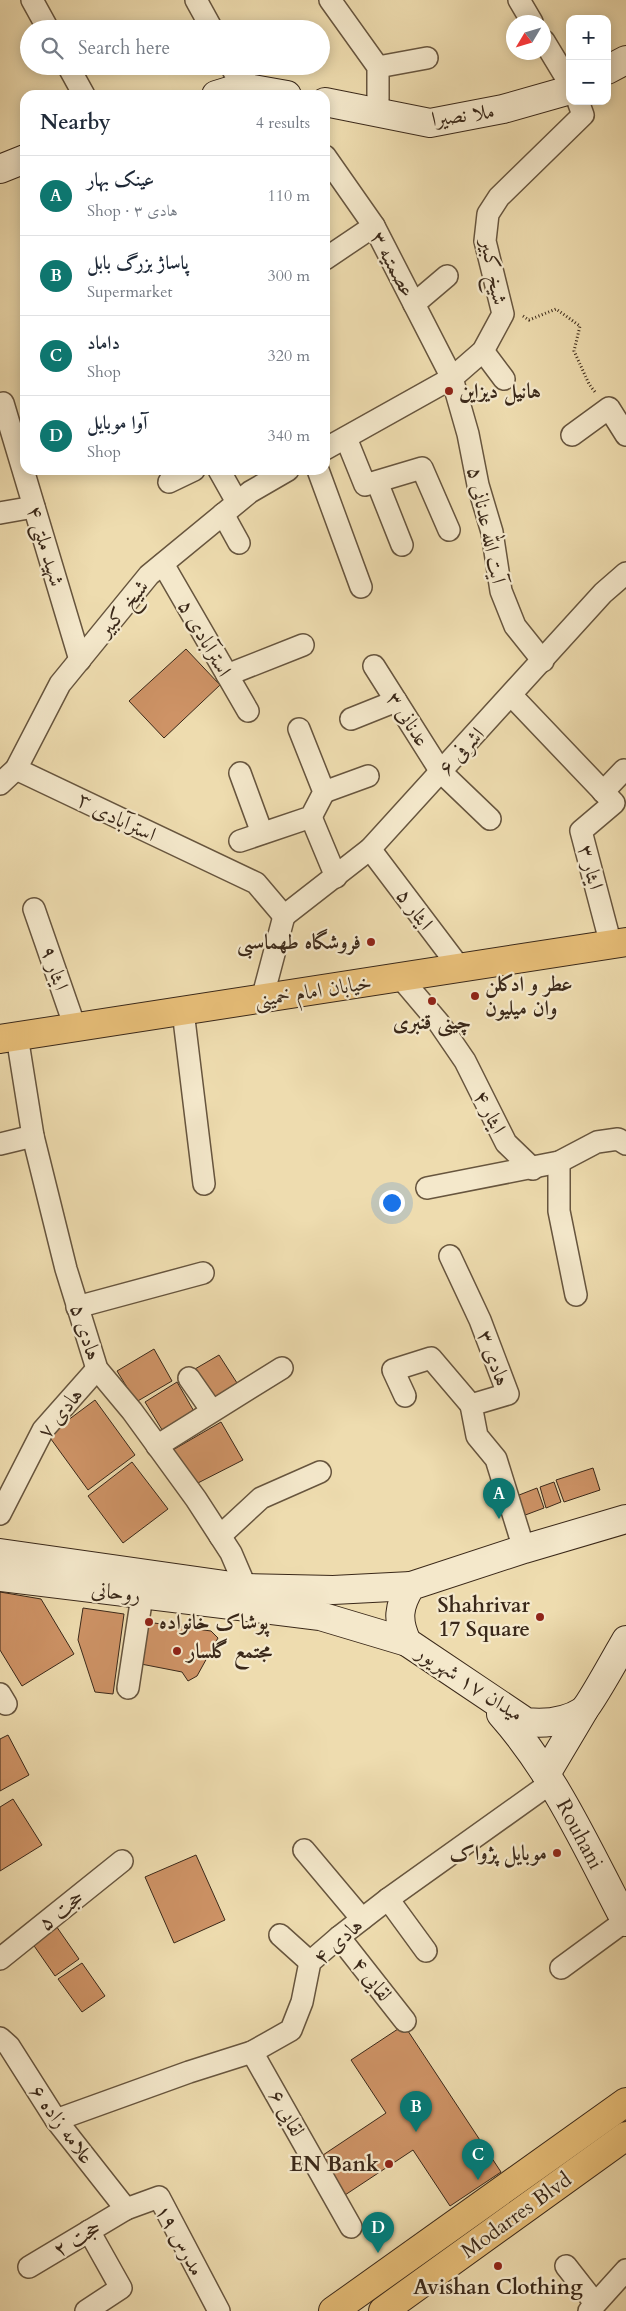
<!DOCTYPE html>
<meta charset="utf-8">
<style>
body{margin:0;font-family:Cardo,Amiri,serif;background:#f2f2f3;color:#1f2937}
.controls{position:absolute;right:15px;top:15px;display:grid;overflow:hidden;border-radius:10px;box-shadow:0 2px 12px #0003}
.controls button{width:45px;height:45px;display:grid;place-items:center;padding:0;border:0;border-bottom:1px solid #e0e1e3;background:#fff;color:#1f2937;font:25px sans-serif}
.compass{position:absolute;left:506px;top:15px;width:45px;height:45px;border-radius:50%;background:#fff;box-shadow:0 2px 12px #0003;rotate:232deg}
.you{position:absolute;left:391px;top:1202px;width:18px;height:18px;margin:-12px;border:4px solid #fff;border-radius:50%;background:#1a73e8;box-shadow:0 0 0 8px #1a73e833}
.badge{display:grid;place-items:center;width:32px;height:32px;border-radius:50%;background:#0f766e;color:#fff;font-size:16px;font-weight:700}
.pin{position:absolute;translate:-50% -41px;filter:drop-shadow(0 1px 2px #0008)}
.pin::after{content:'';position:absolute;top:26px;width:18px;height:15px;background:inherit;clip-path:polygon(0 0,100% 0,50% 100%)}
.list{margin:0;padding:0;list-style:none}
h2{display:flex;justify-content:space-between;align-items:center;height:65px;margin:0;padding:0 20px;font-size:21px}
h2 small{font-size:16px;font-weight:400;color:#747a83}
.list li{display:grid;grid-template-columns:32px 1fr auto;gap:15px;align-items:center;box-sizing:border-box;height:80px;padding:0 20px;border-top:1px solid #e0e1e3}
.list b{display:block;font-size:19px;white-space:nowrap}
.list p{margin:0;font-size:16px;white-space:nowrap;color:#747a83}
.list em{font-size:16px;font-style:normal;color:#747a83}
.icon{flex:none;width:28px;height:28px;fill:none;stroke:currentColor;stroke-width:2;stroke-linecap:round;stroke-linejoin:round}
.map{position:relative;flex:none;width:626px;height:2311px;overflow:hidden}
.search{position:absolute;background:#fff;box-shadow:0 2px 12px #0003;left:20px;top:20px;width:310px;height:55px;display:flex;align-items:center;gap:12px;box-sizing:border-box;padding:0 18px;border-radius:28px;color:#747a83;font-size:19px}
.panel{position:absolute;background:#fff;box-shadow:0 2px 12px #0003;left:20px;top:90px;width:310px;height:385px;border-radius:15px}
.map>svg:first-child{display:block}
.building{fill:#ce9366;stroke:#3a2819}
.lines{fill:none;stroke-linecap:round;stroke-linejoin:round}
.street-casing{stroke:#67553e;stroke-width:24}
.secondary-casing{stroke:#3a2819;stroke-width:30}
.primary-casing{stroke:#3a2819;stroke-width:30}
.path{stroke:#3a2819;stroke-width:3;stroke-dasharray:1 2.5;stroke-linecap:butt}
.street{stroke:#f4e8cb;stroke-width:21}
.secondary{stroke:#f4e8cb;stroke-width:28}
.primary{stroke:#e7be78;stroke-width:28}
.poi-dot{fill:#8f2418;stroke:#f4e8cb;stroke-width:2}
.labels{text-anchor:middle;stroke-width:4.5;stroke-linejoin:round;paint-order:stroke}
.street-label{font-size:21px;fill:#3a2819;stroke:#f4e8cb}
.poi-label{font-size:21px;font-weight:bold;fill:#3a2819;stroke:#f4e8cb;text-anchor:start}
</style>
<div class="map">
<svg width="626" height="2311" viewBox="0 0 626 2311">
<rect width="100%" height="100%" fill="#eedcaf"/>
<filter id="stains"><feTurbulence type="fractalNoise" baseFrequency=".004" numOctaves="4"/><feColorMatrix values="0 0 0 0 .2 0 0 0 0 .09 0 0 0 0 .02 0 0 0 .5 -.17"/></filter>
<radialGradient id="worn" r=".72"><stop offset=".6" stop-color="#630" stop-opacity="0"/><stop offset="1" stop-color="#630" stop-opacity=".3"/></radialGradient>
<!-- building -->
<g class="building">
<path d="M186,649L220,685L164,738L129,701Z"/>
<path d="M154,1349L172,1381L136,1402L117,1371Z"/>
<path d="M219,1355L239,1386L215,1401L195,1369Z"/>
<path d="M177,1382L195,1413L164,1433L145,1402Z"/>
<path d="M95,1400L135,1455L88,1490L48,1435Z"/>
<path d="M221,1422L243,1460L190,1487L166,1454Z"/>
<path d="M132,1462L168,1509L123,1543L88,1496Z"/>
<path d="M593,1468L600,1490L564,1502L556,1480Z"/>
<path d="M554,1482L561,1502L546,1508L540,1487Z"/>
<path d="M537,1488L544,1508L520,1517L514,1497Z"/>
<path d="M0,1592L41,1599L74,1654L22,1686L0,1650Z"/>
<path d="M83,1608L124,1614L113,1694L95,1692L78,1640Z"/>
<path d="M147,1622L211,1631L218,1638L197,1676L188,1681L182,1672L141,1664Z"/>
<path d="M8,1735L29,1775L0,1791V1739Z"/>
<path d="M13,1799L42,1845L0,1871V1807Z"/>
<path d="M196,1855L225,1920L174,1943L145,1877Z"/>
<path d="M54,1923L79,1959L55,1976L30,1940Z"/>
<path d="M82,1963L105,1996L82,2012L58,1979Z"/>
<path d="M404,2025L501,2172L450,2206L413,2150L342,2197L317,2159L386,2113L351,2060Z"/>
</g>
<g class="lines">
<!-- street casing -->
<g class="street-casing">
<g id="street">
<path d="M32,0L48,29"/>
<path d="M196,0L212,29"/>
<path d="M330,0L378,67V112"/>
<path d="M519,0L532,22"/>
<path d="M544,41L570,84"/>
<path d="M68,66L84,95"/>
<path d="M231,66L242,87"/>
<path d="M378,67L427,58"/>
<path d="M325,156L374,226L452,378L468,434L478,485L492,532L501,591L515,626L543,661"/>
<path d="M325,259L374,226"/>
<path d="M414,304L447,276"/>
<path d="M483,351L504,379"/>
<path d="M3,403L80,660"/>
<path d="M572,435L609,408L626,435"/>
<path d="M346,438L365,485L422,468L449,530"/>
<path d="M325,449L452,378L483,351L503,314L485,241L488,214L499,197L583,115L578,101"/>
<path d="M219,470L237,502"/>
<path d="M318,470L361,587"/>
<path d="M169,482L194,470"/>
<path d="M377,482L402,545"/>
<path d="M0,513L34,507"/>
<path d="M223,514L239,543"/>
<path d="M163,564L248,711"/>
<path d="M374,666L441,772L490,819"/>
<path d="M227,675L303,645"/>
<path d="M512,696L614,803L581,831L611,945"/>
<path d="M351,719L396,701"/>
<path d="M16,769L256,883L284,916"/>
<path d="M240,773L262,833"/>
<path d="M0,784L16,769L60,684L149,575L250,492L288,470"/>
<path d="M324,792L368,776"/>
<path d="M603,792L624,770"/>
<path d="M311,817L336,877"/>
<path d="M240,841L311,817L324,792L299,729"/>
<path d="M370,849L460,968"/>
<path d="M34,909L75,1027"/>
<path d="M284,916L370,849L603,593L626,573"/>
<path d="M400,977L439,1023L465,1061L506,1143L533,1169"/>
<path d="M265,998V988L284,916"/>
<path d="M183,1011L204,1184"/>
<path d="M17,1036L33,1136L66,1269L97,1369L132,1411L196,1499L231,1553L246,1588"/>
<path d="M0,1144L33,1136"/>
<path d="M559,1162V1211L576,1295"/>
<path d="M427,1188L559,1162L597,1142L618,1139L626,1144"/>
<path d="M450,1256L480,1320L508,1394L471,1405L477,1436L496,1459L524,1549"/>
<path d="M77,1307L203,1273"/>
<path d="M189,1378L212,1411"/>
<path d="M405,1396L393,1370L431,1358L471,1405"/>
<path d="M157,1446L282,1368"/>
<path d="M0,1514L43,1430L97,1369"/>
<path d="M220,1536L261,1498L320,1472"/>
<path d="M128,1688L142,1596"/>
<path d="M0,1694L6,1704"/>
<path d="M304,1850L362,1919"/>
<path d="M388,1899L426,1951"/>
<path d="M280,1935L310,1962"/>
<path d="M339,1937L405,2021"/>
<path d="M0,1959L122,1861"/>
<path d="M561,1968L625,1921"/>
<path d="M0,2038L9,2046L56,2120L126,2209"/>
<path d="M252,2052L351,2227"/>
<path d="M56,2120L189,2072L252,2052L291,2030L302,2002L310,1962L339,1937L388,1899L552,1782"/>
<path d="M566,2266L595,2303"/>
<path d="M29,2267L126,2209L159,2197L219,2311"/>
<path d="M86,2311L121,2288L89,2231"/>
<path d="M589,2311L626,2270"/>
</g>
</g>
<!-- secondary casing -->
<g class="secondary-casing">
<g id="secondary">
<path d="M607,70L626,60"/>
<path d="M216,95L242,87L287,95"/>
<path d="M325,102L430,123L503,109L570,90"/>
<path d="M0,169L25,159"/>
<path d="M626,1519L524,1549L411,1586C398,1606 397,1621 407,1642L526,1722C545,1724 566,1722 583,1711C590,1705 619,1652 626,1640"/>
<path d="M0,1553L246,1588L333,1590L411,1586"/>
<path d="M0,1577L320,1616L407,1642"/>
<path d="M501,1714C555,1775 588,1850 626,1922"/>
<path d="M546,1774L584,1710"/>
</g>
</g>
<!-- primary casing -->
<g class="primary-casing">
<g id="primary">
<path d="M0,1039L626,942"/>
<path d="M333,2311L626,2102"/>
<path d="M383,2311L626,2136"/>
</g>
</g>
<!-- path -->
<path class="path" d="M523,316L529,320L556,309L580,326L574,351L589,384L595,392"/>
<!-- street -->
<use href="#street" class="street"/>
<!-- secondary -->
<use href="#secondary" class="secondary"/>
<!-- primary -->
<use href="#primary" class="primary"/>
</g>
<!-- markers -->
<g class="poi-dot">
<circle cx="449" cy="391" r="5"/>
<circle cx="371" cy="942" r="5"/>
<circle cx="475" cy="996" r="5"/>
<circle cx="432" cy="1001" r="5"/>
<circle cx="540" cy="1617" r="5"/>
<circle cx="149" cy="1622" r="5"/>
<circle cx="177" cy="1651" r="5"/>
<circle cx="557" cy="1853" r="5"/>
<circle cx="389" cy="2164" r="5"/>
<circle cx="498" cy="2266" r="5"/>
</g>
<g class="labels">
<!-- street labels -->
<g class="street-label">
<text transform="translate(463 115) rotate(-8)" y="7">ملا نصیرا</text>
<text transform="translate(393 264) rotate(62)" y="7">عصمتیه ۳</text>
<text transform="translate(494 272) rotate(79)" y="7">شیخ کبیر</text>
<text transform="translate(487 525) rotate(78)" y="7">آیت الله عدنانی ۵</text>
<text transform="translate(46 546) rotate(73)" y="7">شهید ملتی ۴</text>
<text transform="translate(123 608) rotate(-50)" y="7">شیخ کبیر</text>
<text transform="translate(205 638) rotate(60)" y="7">استرآبادی ۵</text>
<text transform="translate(408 719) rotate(57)" y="7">عدنانی ۳</text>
<text transform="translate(461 751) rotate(-47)" y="7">اشرفی ۶</text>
<text transform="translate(117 818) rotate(25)" y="7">استرآبادی ٣</text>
<text transform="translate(591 867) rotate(75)" y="7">ایثار ۳</text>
<text transform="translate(415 909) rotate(53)" y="7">ایثار ۵</text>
<text transform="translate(55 968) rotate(71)" y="7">ایثار ۹</text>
<text transform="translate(313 991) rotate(-9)" y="7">خیابان امام خمینی</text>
<text transform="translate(490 1112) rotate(63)" y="7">ایثار ۴</text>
<text transform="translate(86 1332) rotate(72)" y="7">هادی ۵</text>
<text transform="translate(494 1358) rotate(70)" y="7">هادی ۳</text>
<text transform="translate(60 1413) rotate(-51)" y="7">هادی ۷</text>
<text transform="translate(116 1592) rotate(7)" y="7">روحانی</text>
<text transform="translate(470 1683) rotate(33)" y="7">میدان ۱۷ شهریور</text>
<text transform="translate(580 1834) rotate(62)" y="7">Rouhani</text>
<text transform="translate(61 1910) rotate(-39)" y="7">حجت ۵</text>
<text transform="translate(338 1941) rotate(-42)" y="7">هادی ۴</text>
<text transform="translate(372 1979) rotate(52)" y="7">لقایی ۴</text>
<text transform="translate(287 2113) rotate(61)" y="7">لقایی ۶</text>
<text transform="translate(62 2124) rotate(54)" y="7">علامه زاده ۶</text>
<text transform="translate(516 2215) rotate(-36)" y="7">Modarres Blvd</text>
<text transform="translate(77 2238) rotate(-31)" y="7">حجت ۲</text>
<text transform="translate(180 2240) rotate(61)" y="7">مدرس ۱۹</text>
</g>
<!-- poi labels -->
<g class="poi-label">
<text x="459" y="398">هانیل دیزاین</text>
<text x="361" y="949" text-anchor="end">فروشگاه طهماسبی</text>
<text x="485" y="991">عطر و ادکلن<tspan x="485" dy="24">وان میلیون</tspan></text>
<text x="432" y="1029" text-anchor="middle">چینی قنبری</text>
<text x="530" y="1612" text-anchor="end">Shahrivar<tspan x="530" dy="24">17 Square</tspan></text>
<text x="159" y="1629">پوشاک خانواده</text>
<text x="187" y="1658">مجتمع گلسار</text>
<text x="547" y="1860" text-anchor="end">موبایل پژواک</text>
<text x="379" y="2171" text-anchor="end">EN Bank</text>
<text x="498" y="2294" text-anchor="middle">Avishan Clothing</text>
</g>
</g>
<rect width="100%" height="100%" filter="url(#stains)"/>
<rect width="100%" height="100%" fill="url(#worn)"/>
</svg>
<div class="controls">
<button>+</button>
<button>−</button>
</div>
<svg class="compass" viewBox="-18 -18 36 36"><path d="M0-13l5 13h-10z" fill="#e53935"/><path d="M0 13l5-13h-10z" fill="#747a83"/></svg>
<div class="you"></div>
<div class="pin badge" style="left:499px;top:1519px">A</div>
<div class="pin badge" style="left:416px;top:2132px">B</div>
<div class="pin badge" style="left:478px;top:2180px">C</div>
<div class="pin badge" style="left:378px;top:2253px">D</div>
<div class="search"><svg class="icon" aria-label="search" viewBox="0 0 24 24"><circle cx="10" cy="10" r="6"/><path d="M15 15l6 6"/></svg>Search here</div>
<section class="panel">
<h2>Nearby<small>4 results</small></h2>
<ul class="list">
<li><span class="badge">A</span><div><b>عینک بهار</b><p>Shop · هادی ۳</p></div><em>110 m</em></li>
<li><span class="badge">B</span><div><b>پاساژ بزرگ بابل</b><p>Supermarket</p></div><em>300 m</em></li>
<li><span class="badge">C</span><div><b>داماد</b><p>Shop</p></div><em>320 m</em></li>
<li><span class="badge">D</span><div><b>آوا موبایل</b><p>Shop</p></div><em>340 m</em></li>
</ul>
</section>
</div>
